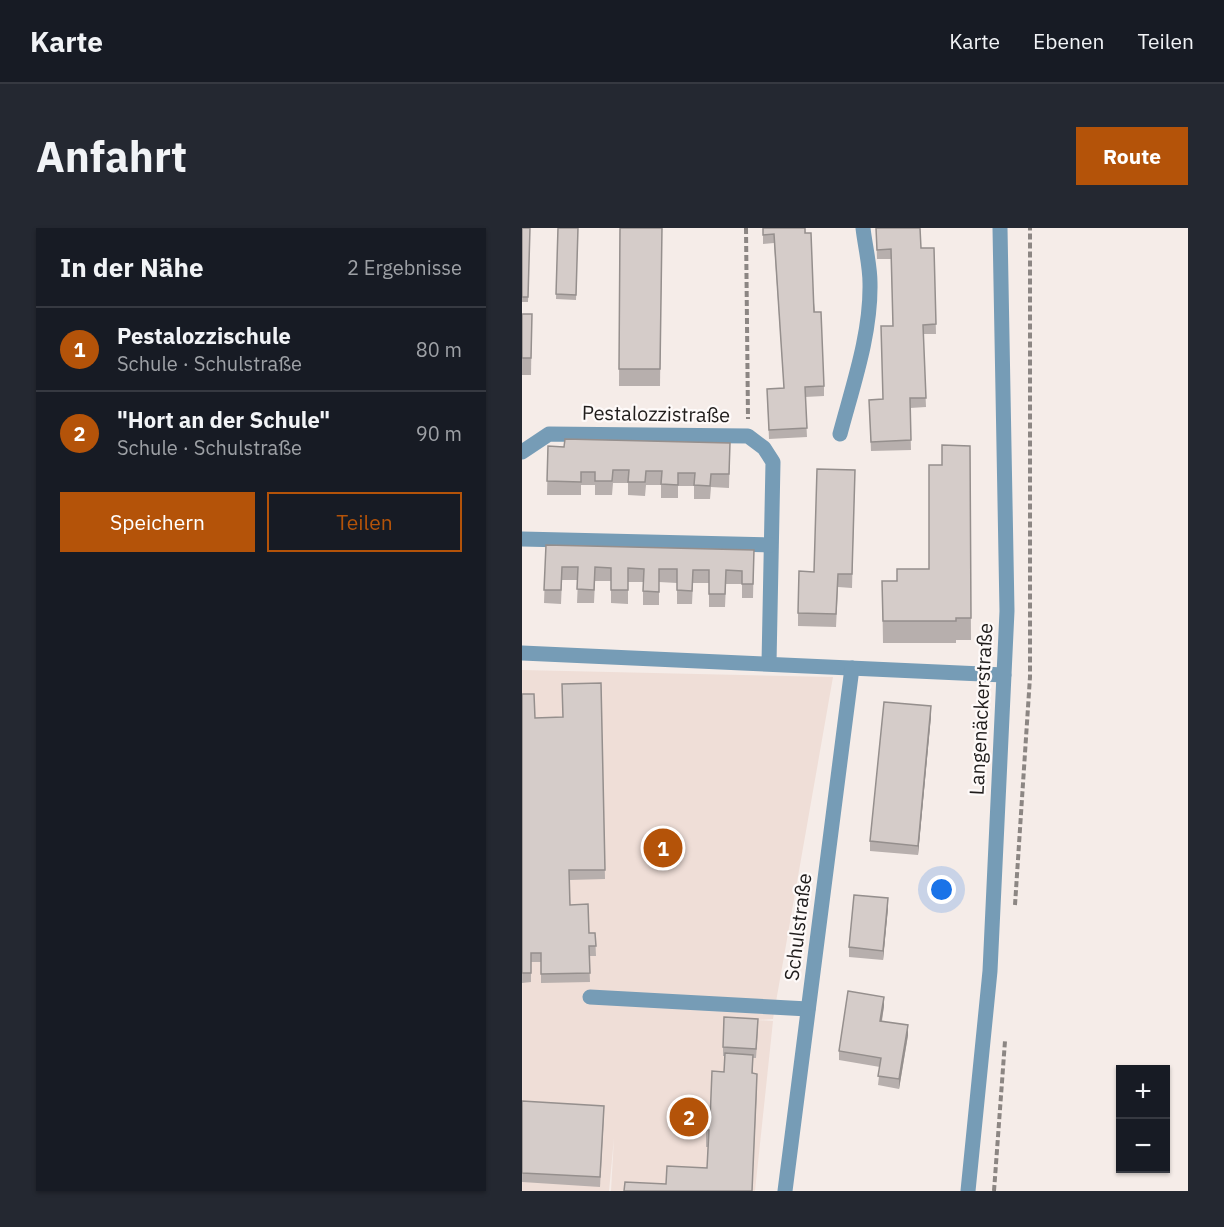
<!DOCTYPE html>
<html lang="de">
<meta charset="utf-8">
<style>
body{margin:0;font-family:"IBM Plex Sans",sans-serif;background:#242831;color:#f1f3f6}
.controls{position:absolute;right:18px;bottom:18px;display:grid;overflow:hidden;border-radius:0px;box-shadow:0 2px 4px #0004}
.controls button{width:54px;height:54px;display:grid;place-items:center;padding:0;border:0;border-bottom:2px solid #363941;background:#171b24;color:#f1f3f6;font:30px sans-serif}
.you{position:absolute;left:420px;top:662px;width:21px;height:21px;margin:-15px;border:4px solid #fff;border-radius:50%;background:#1a73e8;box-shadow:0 0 0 9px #1a73e833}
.badge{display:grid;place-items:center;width:39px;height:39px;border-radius:50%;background:#b45309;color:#fff;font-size:20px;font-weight:700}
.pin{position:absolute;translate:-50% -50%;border:3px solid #fff;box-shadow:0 2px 6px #0006}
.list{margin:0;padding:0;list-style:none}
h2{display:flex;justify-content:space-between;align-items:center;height:78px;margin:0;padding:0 24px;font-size:26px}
h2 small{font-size:20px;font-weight:400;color:#9ea1a6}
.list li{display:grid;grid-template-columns:39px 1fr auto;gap:18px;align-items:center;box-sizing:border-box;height:84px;padding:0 24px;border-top:2px solid #363941}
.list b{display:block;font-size:22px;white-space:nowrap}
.list p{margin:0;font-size:20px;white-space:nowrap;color:#9ea1a6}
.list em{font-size:20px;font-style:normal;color:#9ea1a6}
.actions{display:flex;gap:12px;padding:18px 24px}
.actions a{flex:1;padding:14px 0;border:2px solid #b45309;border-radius:0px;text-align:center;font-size:21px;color:#b45309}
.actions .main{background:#b45309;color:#fff}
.map{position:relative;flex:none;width:666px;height:963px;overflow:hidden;border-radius:0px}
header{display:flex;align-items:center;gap:36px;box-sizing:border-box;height:84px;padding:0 30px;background:#171b24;border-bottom:2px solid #363941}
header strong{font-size:28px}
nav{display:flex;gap:33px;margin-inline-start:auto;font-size:21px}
.intro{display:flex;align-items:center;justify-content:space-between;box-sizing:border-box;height:144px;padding:0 36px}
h1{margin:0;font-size:42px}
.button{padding:15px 27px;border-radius:0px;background:#b45309;color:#fff;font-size:21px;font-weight:700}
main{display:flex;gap:36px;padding:0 36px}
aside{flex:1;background:#171b24;border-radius:0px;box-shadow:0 2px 4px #0004}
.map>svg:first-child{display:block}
.built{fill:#efded7}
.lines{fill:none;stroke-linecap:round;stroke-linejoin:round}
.path{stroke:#8c8683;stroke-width:4;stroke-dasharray:6 3;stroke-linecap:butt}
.minor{stroke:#769cb6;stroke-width:15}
.wall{fill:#b7afad}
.shaded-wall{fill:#958f8d}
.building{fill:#d5ccc9;stroke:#958f8d;stroke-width:1.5}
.labels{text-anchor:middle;stroke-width:4.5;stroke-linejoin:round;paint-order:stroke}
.street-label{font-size:20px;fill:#201d1c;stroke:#fefaf9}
</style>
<header>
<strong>Karte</strong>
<nav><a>Karte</a><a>Ebenen</a><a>Teilen</a></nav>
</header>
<div class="intro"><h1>Anfahrt</h1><a class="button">Route</a></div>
<main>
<aside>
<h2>In der Nähe<small>2 Ergebnisse</small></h2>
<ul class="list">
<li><span class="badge">1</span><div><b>Pestalozzischule</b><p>Schule · Schulstraße</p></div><em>80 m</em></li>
<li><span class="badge">2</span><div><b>&quot;Hort an der Schule&quot;</b><p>Schule · Schulstraße</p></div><em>90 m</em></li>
</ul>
<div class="actions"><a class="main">Speichern</a><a>Teilen</a></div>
</aside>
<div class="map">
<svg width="666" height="963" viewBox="0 0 666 963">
<rect width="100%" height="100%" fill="#f5ece8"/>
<!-- built -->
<path class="built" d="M0,442L311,449L251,791L235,792L251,793L233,963H89L92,910L87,963H0Z"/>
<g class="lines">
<!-- path -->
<g class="path">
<path d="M224,0L226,191"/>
<path d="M493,677L508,449V0"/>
<path d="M472,963L483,813"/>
</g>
<!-- minor -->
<g class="minor">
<path d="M318,206C331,157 349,106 348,55C348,37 343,18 341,0"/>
<path d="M0,224L27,206L226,208L242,220L251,234L247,435"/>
<path d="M0,311L248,317"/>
<path d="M0,425L482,447"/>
<path d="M68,769L286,781"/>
<path d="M263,963L330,440"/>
<path d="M446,963L468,743L485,383L478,0"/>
</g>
</g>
<!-- wall -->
<g class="wall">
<path d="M0,0H8L6,74H0Z"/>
<path d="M36,0H56L54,72L34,71Z"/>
<path d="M98,0H140L138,158H97Z"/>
<path d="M241,0H283L302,158V168L283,169L285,209L247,211L245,161L262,160L252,15L241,16Z"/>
<path d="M354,0L399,20H412L414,106H401L404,179L388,180L389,222L349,223L347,172L361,171L371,98L369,31H355Z"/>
<path d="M0,86H10L9,147H0Z"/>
<path d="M208,215L207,260L189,259L188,271H172V258H156V270H139V257H124L123,268L106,267V255H91L90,267H73V257H59V267H25L26,218L42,219Z"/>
<path d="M448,218L449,412H434V415H361L360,353H375L407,341L420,237Z"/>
<path d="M333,242L330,360L316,359L314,399L276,398V385L292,344Z"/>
<path d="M24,317L232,322L231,370H220V356H204L203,379H187V355H171L170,376H155V355L137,354V377H121V354H106V376L89,375V353H73L72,375H55L56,352H40L39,376L22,375Z"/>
<path d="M79,455L83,651L47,652L48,677L67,705H73L74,728H67L68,754L19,755V734H9V754L0,755V466L13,490L41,489Z"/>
<path d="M409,488L396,627L348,623V613Z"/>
<path d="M366,680L361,732L327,729V719Z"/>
<path d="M362,778L360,793L386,807L377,861L356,857L358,839L317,832V823Z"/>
<path d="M236,801L234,830H231V845L235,862L230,963L144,956L185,940L186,919H184V902L188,892L202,844L203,828H201V819Z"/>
<path d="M0,873L82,887L78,959L0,954Z"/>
</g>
<!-- shaded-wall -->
<g class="shaded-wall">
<path d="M409,478V488L396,627V618Z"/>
<path d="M366,670V680L361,732V723Z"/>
<path d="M362,769V778L358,802V793Z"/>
<path d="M386,797V807L377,861V851Z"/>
</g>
<!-- building -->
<g class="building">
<path d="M0,0H8L6,69H0Z"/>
<path d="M36,0H56L54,67L34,66Z"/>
<path d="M98,0H140L138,141H97Z"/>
<path d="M241,0H283V5H289L292,84H299L302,158L283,159L285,200L247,202L245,161L262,160L252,6L241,7Z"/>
<path d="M354,0H398L399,20H412L414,96L401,97L404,170H388L389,212L349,214L347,172L361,171L359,98H371L369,21L355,22Z"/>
<path d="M0,86H10L9,130H0Z"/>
<path d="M43,211L208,215L207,246H189L188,258L172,257L173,245H156V257L139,256L140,243H124L123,254H106L107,242H91L90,253H73V244H59V254L25,253L26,218L42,219Z"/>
<path d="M420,217L448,218L449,390H434V393H361L360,353H375V341H407V237H420Z"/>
<path d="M295,241L333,242L330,346H316L314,386L276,385L277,343L292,344Z"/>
<path d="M24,317L232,322L231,356H220V343L204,342L203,366H187V342H171L170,363L155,362V341H137V364L121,363L122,341L106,340V362H89V340L73,339L72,362L55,361L56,339H40L39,362H22Z"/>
<path d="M79,455L83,642H47L48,677L66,676L67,705H73L74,718H67L68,745L19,746V725H9V745H0V466H12L13,490L41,489L40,456Z"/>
<path d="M362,474L409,478L396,618L348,613Z"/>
<path d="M332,667L366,670L361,723L327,719Z"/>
<path d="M326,763L362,769L358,793L386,797L377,851L356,848L359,830L317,823Z"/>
<path d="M202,789L236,791L234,821L201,819Z"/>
<path d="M203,825L231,827L230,845L235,846L230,963H102L103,954L144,956L145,938L185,940L187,902H184V892H188L190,843L202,844Z"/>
<path d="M0,873L82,878L78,949L0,945Z"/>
</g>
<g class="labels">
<!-- street labels -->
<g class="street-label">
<text transform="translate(134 186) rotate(1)" y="7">Pestalozzistraße</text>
<text transform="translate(459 481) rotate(-87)" y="7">Langenäckerstraße</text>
<text transform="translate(276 699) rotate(-83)" y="7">Schulstraße</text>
</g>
</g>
</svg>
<div class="controls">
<button>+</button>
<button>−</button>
</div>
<div class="you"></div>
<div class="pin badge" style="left:141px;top:620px">1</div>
<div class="pin badge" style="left:167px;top:889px">2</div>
</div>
</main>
